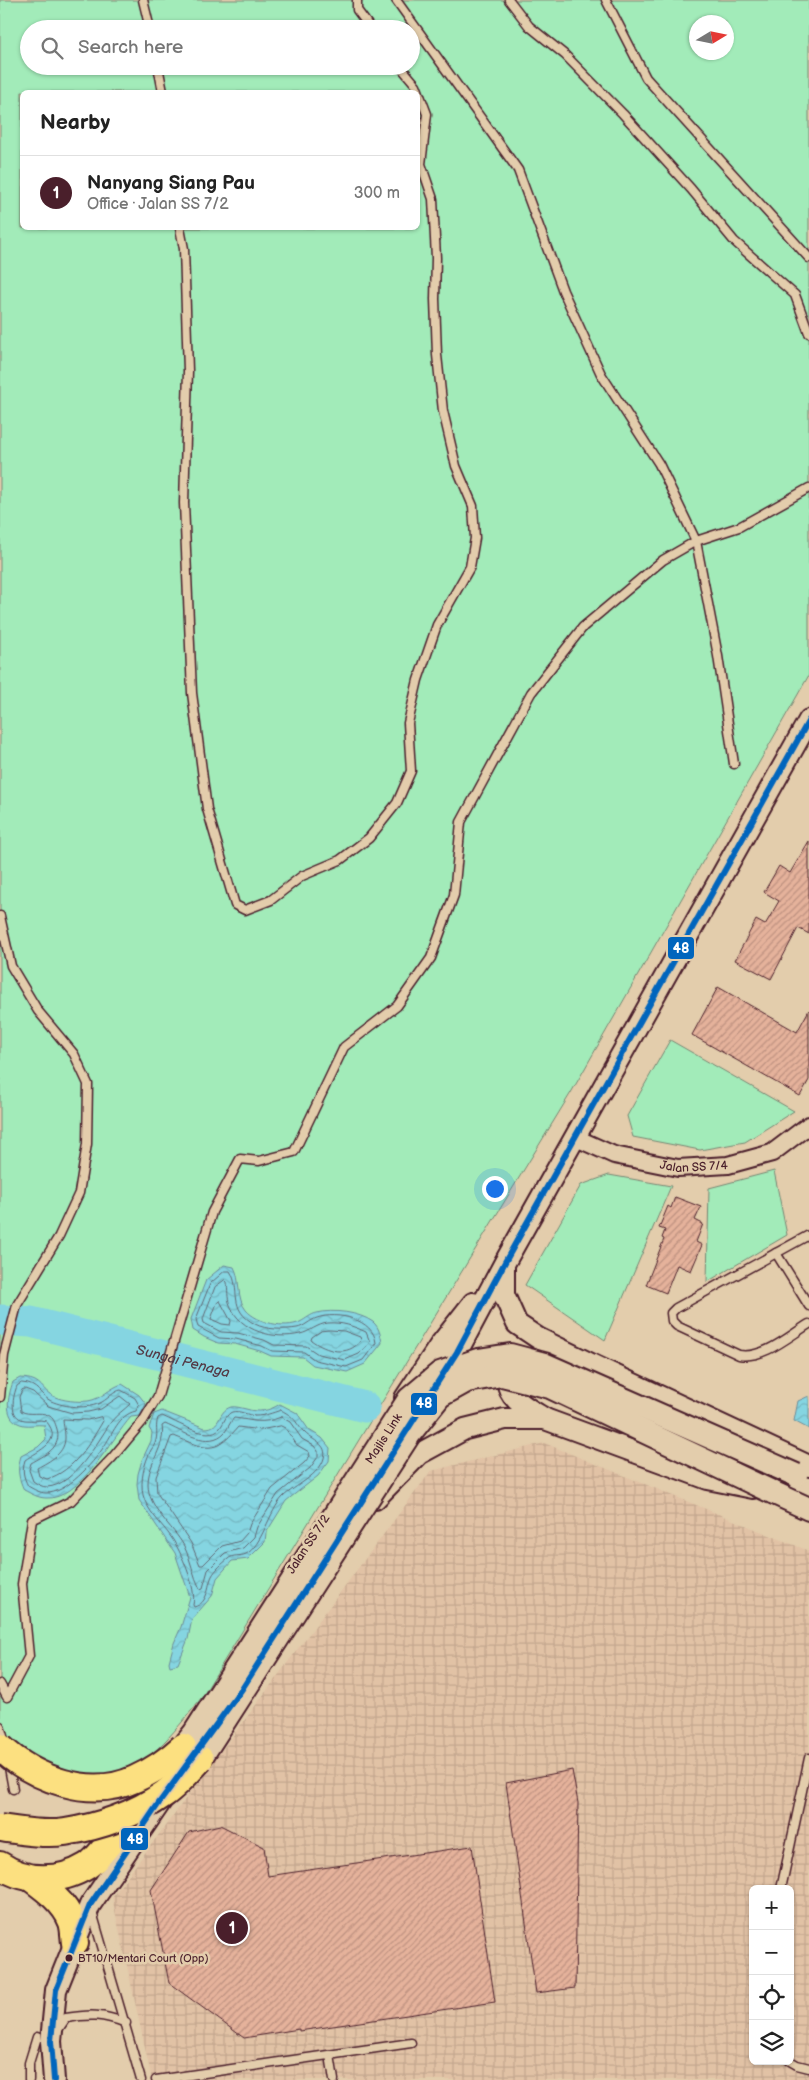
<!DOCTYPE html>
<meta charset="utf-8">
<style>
body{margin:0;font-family:"Balsamiq Sans",sans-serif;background:#f6f6f6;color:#222}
.controls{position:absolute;right:15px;bottom:15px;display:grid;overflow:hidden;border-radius:8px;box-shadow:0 1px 4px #0004}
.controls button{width:45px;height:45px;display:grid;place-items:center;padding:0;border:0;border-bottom:1px solid #e0e0e0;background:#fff;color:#222;font:25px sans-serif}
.compass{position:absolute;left:689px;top:15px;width:45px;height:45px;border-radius:50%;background:#fff;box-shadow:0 1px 4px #0004;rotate:80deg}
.you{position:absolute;left:494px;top:1188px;width:18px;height:18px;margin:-12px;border:4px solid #fff;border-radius:50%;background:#1a73e8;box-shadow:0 0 0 8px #1a73e833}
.badge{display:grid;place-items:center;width:32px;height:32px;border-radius:50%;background:#4a1f2b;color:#fff;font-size:16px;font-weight:700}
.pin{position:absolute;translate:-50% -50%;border:2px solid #fff;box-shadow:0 1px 5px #0006}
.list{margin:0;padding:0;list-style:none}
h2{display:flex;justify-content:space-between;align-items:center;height:65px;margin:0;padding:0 20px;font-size:21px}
h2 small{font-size:16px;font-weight:400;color:#767676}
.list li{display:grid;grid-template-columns:32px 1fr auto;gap:15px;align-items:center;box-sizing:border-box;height:75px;padding:0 20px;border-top:1px solid #e0e0e0}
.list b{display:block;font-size:19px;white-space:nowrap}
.list p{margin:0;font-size:16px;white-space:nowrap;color:#767676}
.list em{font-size:16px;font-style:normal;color:#767676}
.icon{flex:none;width:28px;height:28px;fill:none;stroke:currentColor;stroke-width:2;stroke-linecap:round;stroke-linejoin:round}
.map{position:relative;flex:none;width:809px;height:2080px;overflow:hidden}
.search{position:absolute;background:#fff;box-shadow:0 1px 4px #0004;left:20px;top:20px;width:400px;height:55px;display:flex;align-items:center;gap:12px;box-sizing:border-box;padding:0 18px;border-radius:28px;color:#767676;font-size:19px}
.panel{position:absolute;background:#fff;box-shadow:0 1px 4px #0004;left:20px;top:90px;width:400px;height:140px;border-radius:8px}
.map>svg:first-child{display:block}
.industrial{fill:url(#industrial-grid);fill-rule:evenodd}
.grass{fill:#a2ebb9;stroke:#768572;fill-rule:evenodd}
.water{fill:url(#water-waves);stroke:#6d8c98}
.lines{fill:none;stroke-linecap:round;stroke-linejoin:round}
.shore{stroke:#626874;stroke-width:1}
.river{stroke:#85d5e1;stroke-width:31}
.building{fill:url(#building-hatch);stroke:#4a1f2b}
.service-casing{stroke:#4a1f2b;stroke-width:11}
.minor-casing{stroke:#4a1f2b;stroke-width:20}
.tertiary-casing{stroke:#4a1f2b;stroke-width:24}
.secondary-casing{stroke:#4a1f2b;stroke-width:26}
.trunk-casing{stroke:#4a1f2b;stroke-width:30}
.service{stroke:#e3cdac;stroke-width:8}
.minor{stroke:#e3cdac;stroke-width:16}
.tertiary{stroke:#e3cdac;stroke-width:20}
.secondary{stroke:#e3cdac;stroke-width:22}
.trunk{stroke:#fce080;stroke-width:26}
.secondary-bridge-casing{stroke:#4a1f2b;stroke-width:26;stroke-linecap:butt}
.trunk-bridge-casing{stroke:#4a1f2b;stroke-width:30;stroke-linecap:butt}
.secondary-bridge{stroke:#e3cdac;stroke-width:22}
.trunk-bridge{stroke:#fce080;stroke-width:26}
.bus-1-casing{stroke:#e3cdac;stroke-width:10}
.bus-1{stroke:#0065bd;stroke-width:6}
.bus-dot{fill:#4a1f2b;stroke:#e3cdac;stroke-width:2}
.labels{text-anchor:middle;stroke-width:5;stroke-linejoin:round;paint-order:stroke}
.bus-label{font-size:11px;fill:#4a1f2b;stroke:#e3cdac;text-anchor:start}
.street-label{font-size:12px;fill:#4a1f2b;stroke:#e3cdac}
.water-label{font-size:14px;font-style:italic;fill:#533a46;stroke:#e3cdac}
.line-badge{stroke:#e3cdac;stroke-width:2}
.badge-label{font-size:14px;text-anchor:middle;font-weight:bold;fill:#fff}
</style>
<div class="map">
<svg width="809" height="2080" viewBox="0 0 809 2080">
<defs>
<pattern id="industrial-grid" width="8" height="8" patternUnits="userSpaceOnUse" patternTransform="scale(1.25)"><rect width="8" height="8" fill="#e1c2a5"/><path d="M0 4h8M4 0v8" fill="none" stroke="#c3a68e"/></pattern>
<pattern id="water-waves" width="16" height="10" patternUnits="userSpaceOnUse" patternTransform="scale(1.25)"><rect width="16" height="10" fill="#85d5e1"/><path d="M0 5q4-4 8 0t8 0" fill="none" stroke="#74b6c1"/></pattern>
<pattern id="building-hatch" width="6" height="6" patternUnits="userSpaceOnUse" patternTransform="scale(1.25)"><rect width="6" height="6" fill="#e5b29b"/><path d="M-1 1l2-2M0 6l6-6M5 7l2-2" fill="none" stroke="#bc907f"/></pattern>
</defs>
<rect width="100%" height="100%" fill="#e3cdac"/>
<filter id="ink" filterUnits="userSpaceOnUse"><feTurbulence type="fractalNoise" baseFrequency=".02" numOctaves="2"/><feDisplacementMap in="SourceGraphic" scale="10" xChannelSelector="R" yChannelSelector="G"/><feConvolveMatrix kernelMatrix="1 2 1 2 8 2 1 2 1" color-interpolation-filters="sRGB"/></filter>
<g filter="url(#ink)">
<!-- industrial -->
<path class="industrial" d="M544,1443L809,1551V2080H152L112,1897L431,1471ZM753,1889H790V2061H753Z"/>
<!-- grass -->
<g class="grass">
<path d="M0,0H809V675L572,1091L202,1697C181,1724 149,1766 115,1775C108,1776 99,1775 92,1775C75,1775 59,1772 44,1764C25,1755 10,1744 0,1724ZM696,22H726V52H696ZM29,29H411V66H29ZM22,92H418V228H22Z"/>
<path d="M670,1040L794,1111L745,1142L700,1150L633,1137L627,1116Z"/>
<path d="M774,1171L787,1235L707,1282L709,1188Z"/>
<path d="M609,1175L671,1186L605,1340L525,1285L581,1185Z"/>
</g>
<!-- water -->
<g class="water">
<path d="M224,1265L234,1267C241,1280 236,1298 246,1310C257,1323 285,1329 300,1322C306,1319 311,1314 317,1313C333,1309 359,1312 373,1322C379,1327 381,1336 382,1343L365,1364L347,1372L313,1365L303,1357L271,1356L260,1351L235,1344L218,1343L204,1337L193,1330L191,1319L206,1280Z"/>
<path d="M20,1378C43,1379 39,1388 53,1396C63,1401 78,1402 88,1401C102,1399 109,1388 122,1384L139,1395L146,1404L140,1416L131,1417C112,1438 79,1501 46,1498C38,1498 30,1493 24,1490C18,1477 17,1469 21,1456L38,1447L46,1439L44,1425C37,1424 30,1426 24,1425C2,1421 8,1396 13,1382Z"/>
<path d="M809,1396V1429L794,1421L798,1401Z"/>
<path d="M280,1404L297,1413L309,1430L322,1438L330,1448L329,1461L318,1476L286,1501L266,1533L265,1542L248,1559L232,1561L217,1578L212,1596L192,1619L188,1639L178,1664L170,1666L169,1662L174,1643L181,1627L190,1597L175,1553L139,1500L137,1484L138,1474L142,1460L151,1441L152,1433L149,1428L154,1414L162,1411L205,1428C222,1428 217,1411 231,1407C235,1406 241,1408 246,1409C259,1413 269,1411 280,1404Z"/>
</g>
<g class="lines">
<!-- shore -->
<g class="shore">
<path d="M225,1271H230C242,1290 227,1309 255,1324C266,1330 285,1330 297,1328C304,1327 310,1320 317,1318C337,1311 374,1319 376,1343L363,1360L346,1367L315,1360L304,1352L272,1351L262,1346L236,1339L219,1338L198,1327L196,1319L210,1284Z"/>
<path d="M225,1280L227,1282C228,1289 227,1298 230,1305C240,1332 275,1340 300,1334C310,1332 317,1324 328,1323C342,1322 353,1326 366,1332L370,1342L359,1354L345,1360L318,1354L306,1346L274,1345L264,1340L238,1333L221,1332L204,1323L203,1319L215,1287Z"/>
<path d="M220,1301L231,1321L230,1325L222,1324L211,1319L217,1303Z"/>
<path d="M330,1330L344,1331L360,1337L361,1340C348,1358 326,1351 311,1340L312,1337L321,1331Z"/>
<path d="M22,1383C39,1384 39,1395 51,1401C65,1407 88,1410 102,1402C109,1398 114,1391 121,1390L135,1398L139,1405L136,1411C118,1415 113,1434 103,1448C93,1463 66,1494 46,1493C40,1493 33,1489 28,1486C23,1476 22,1470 25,1460C39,1450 64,1442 46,1421C39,1419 33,1421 25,1420C8,1418 13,1396 17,1386Z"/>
<path d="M25,1389L33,1392L48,1406L72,1413L88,1412L101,1409L120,1396L130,1404C124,1410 116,1415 111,1422C98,1441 74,1486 47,1487C42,1487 37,1484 33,1481L29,1470L31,1463C45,1455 62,1448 57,1429C55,1423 54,1418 48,1415C40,1411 29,1416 21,1411L19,1397L22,1390Z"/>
<path d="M281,1410C298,1419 294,1422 305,1433C313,1441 328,1444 324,1458C320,1475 294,1486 283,1497C269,1511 262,1546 246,1554C240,1557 233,1554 228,1559C223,1563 215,1570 212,1576C207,1586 209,1603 194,1607L193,1605C197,1588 181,1551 171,1537C162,1524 147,1511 143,1495C140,1480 144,1464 151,1450C153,1447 155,1445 156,1440C158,1432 155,1427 158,1418L162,1416C177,1422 208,1442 220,1428C224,1423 226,1414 232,1412C239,1410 248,1415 255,1416C265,1416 272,1413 281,1410Z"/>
<path d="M101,1417L103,1421C90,1443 74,1471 47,1479L39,1476L37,1468C50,1461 66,1453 65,1436C65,1430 63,1425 63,1419L87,1420Z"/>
<path d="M281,1417L290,1422L302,1439L314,1446L318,1451V1457L310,1468L278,1494L257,1527L254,1537L243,1548L225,1553L208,1570L203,1588L200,1589C193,1576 191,1559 184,1546C173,1526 148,1508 148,1484C148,1462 166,1447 162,1426L165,1424C182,1431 209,1450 225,1432C228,1428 230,1422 234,1418C253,1420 262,1425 281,1417Z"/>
<path d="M281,1426L285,1428L297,1445L309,1452L310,1456L304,1463L272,1489L250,1524L247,1533L240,1541L222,1546L203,1565H200L191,1543L157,1493L156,1477L171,1437L174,1436C206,1449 214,1456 238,1427L260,1430Z"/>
</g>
<!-- river -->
<path class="river" id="s1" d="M0,1320L31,1322L365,1407"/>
</g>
<!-- building -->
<g class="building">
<path d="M809,841V934L798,928L771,979L735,960L756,920L765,925L779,901L764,892L779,866L790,873Z"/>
<path d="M718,987L797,1032L809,1010V1080L800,1096L692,1035Z"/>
<path d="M675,1197L701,1207L695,1220L703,1224L696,1242L702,1245L691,1271L677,1265L666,1293L646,1285L664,1239L662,1238L665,1230L659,1228L668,1206L671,1208Z"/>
<path d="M572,1770L578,1803L575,1988L536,1993L506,1783Z"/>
<path d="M220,1825L264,1847L268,1876L472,1846L495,2002L299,2031V2029L244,2038L169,1983L151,1890L189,1832Z"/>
</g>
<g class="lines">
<!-- service casing -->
<g class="service-casing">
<g id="service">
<path d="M143,0L150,29"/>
<path d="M357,0V10L371,29"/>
<path d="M396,0L518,170L563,291L601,374L659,464L696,541L718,656L734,764"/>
<path d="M509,0L529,26L565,55L623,114L691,189L734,241L795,295L809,333"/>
<path d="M606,0L646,78L809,258"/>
<path d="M158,66L163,92"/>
<path d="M180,228L184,249L188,371L184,503L192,693L207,809L235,905L245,910L271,900L302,876L340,860L369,838L397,803L411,771L408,723L418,680L437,625L470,567L475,538L473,506L456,466L443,411L437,355L435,299L436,258L433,199L421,164L427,114L416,85L400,66"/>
<path d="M0,916L11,966L38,1011L74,1054L88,1084L87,1144L79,1193L59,1236L17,1305L4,1355L0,1397"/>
<path d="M809,1235L676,1308L671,1313L672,1321L677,1326L739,1355C764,1359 789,1336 809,1324"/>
<path d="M776,1253L809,1306"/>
<path d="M0,1684L7,1697L29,1656L22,1584L32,1520L71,1501L112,1458L143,1421L158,1396L212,1212L240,1159L259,1161L294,1152L344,1047L397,1006L431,958L454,895L461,822L531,693L583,627L663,560L696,541L739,527L809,488"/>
<path d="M0,1726L5,1743"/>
<path d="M8,1762L13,1789"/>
<path d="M781,1889L809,1758"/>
<path d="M92,1912L141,2080"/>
<path d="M57,2031L66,2018C90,2014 103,2014 126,2023"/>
<path d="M330,2055L334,2080"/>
<path d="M790,2061L797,2065L809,2068"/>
<path d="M29,2080V2063L37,2037"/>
<path d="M156,2080L411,2043"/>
</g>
</g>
<!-- minor casing -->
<g class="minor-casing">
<g id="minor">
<path id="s2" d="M574,1137L614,1155L678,1168L728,1165L772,1153L809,1125"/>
</g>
</g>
<!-- tertiary casing -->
<g class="tertiary-casing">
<g id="tertiary">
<path d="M504,1267V1295L517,1324L538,1338L595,1366L809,1466"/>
<path d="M515,1363C513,1368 508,1376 508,1381C507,1400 532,1410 545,1419"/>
<path d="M440,1379L457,1352L505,1262L809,720"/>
<path d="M405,1398L440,1345L473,1303"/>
<path d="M375,1499L419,1454L465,1429L505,1419H545L708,1479L753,1488"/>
<path d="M54,2080L51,2041L56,1990L90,1905L164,1797"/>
</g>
</g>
<!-- secondary casing -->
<g class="secondary-casing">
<path id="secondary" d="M772,1492L809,1509"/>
</g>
<!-- trunk casing -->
<g class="trunk-casing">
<g id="trunk">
<path d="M0,1865C26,1883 61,1882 87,1866C98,1859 110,1841 119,1831"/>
<path d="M31,1878C46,1889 65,1903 72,1922C74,1928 74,1936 75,1943"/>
</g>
</g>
<!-- service -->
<use href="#service" class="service"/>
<!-- minor -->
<use href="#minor" class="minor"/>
<!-- tertiary -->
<use href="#tertiary" class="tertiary"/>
<!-- secondary -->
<use href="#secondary" class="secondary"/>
<!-- trunk -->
<use href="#trunk" class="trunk"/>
<!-- secondary-bridge casing -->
<g class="secondary-bridge-casing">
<g id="secondary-bridge">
<path id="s3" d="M183,1747L195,1732L409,1399L440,1373L478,1360L510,1355L544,1364L796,1475"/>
<path d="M200,1759L409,1435L440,1396L467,1381L502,1375L550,1387L772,1492"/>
</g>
</g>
<!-- trunk-bridge casing -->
<g class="trunk-bridge-casing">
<g id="trunk-bridge">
<path d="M0,1747C34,1779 90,1800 135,1779C153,1771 169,1760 183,1747"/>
<path d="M0,1828C21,1831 44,1835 65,1832C99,1827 136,1814 164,1794C178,1784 189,1771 200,1759"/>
</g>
</g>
<!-- secondary-bridge -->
<use href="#secondary-bridge" class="secondary-bridge"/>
<!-- trunk-bridge -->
<use href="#trunk-bridge" class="trunk-bridge"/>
<!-- bus-1 casing -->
<g class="bus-1-casing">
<path id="bus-1" d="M54,2080L51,2041L56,1990L90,1905L159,1803L242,1689L457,1352L505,1262L809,720"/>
</g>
<!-- bus-1 -->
<use href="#bus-1" class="bus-1"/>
</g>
</g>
<!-- markers -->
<circle class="bus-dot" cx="69" cy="1958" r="4.5"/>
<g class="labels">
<!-- bus labels -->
<g class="bus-label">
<text x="78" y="1962">BT10/Mentari Court (Opp)</text>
</g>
<!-- street labels -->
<g class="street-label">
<text dy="4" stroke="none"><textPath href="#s2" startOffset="125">Jalan SS 7/4</textPath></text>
<text dy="4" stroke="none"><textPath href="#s3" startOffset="368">Majlis Link</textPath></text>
<text transform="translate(308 1544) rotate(-57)" y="4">Jalan SS 7/2</text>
</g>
<!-- water labels -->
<g class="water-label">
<text dy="5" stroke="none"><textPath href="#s1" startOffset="188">Sungai Penaga</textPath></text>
</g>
</g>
<g class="line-badge">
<rect x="667" y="936" width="28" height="24" rx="5" fill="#0065bd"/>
<rect x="410" y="1392" width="28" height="24" rx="5" fill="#0065bd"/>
<rect x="120" y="1827" width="29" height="24" rx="5" fill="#0065bd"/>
</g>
<g class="badge-label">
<text x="681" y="953">48</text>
<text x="424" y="1408">48</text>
<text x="135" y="1844">48</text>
</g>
</svg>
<div class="controls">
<button>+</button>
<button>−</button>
<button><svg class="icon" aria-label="locate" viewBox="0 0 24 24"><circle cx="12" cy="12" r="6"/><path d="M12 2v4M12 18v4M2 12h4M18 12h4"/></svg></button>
<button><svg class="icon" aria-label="layers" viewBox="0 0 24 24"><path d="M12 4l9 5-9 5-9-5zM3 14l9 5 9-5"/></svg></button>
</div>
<svg class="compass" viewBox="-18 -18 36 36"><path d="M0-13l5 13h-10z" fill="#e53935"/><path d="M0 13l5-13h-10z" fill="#767676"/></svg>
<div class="you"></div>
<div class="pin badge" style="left:232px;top:1928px">1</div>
<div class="search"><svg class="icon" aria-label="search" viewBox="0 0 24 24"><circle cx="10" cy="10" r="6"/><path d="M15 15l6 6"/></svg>Search here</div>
<section class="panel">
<h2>Nearby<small></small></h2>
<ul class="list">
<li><span class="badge">1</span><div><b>Nanyang Siang Pau</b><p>Office · Jalan SS 7/2</p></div><em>300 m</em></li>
</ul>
</section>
</div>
